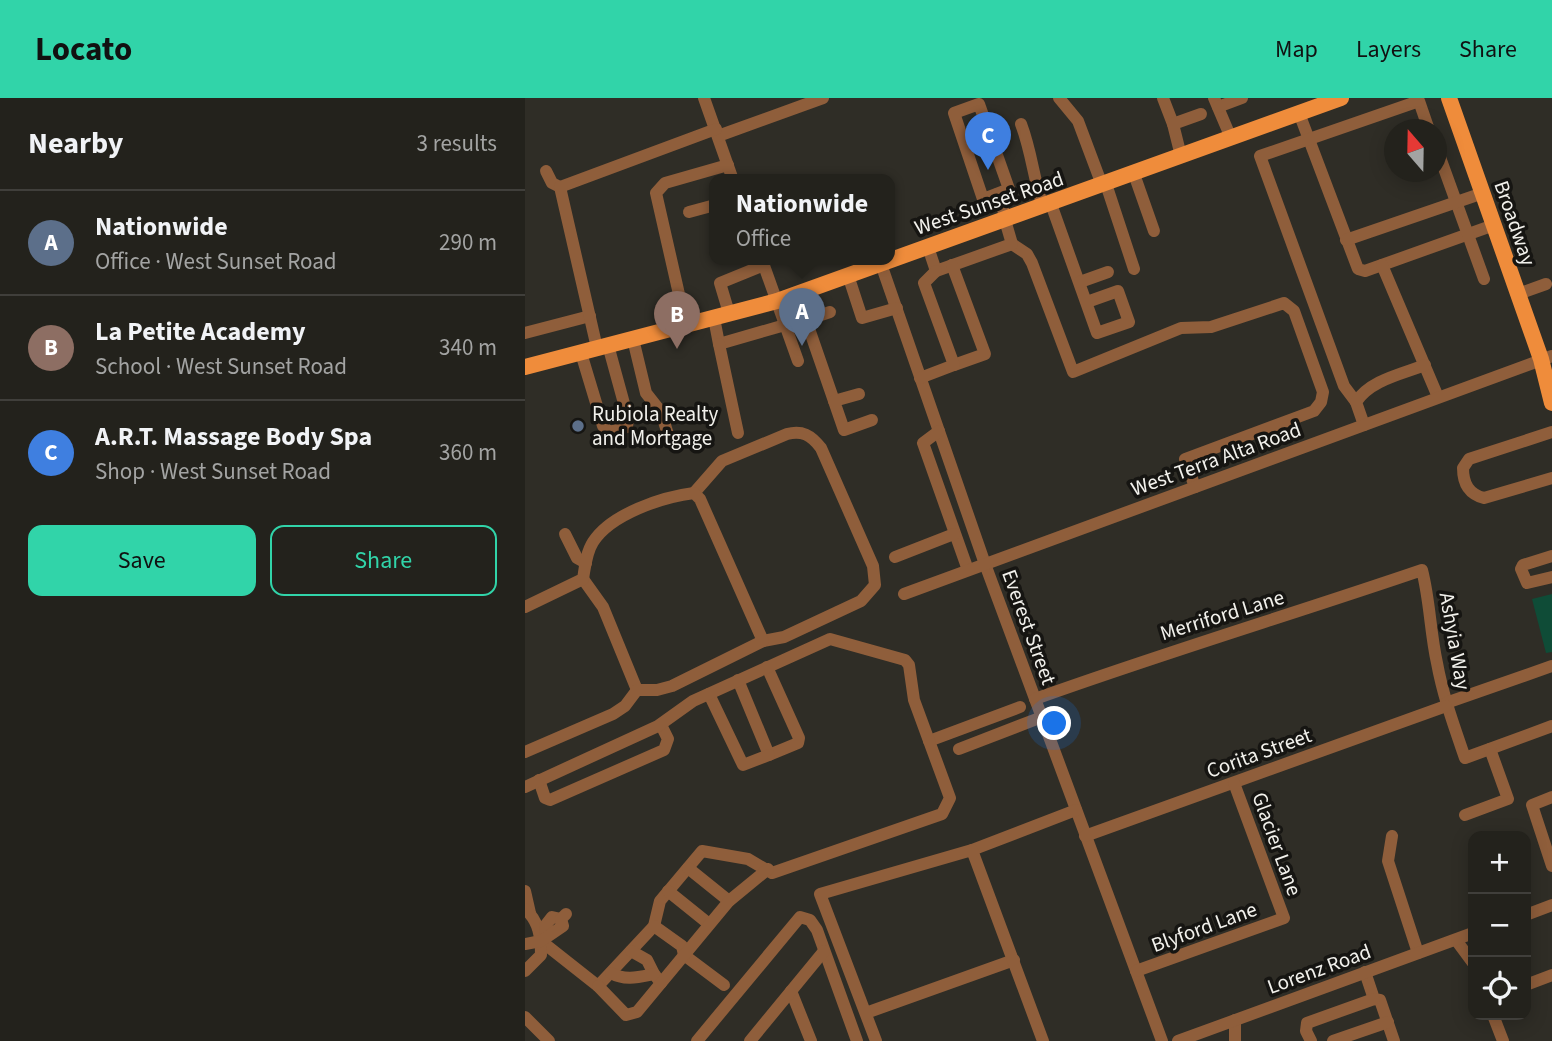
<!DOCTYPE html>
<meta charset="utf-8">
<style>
body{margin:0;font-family:"Source Sans 3",sans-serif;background:#2b2a25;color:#f1f3f6}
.controls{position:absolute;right:21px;bottom:21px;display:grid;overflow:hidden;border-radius:14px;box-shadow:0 4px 18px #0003}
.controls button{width:63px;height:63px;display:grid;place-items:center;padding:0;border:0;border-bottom:2px solid #403f3b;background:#23221c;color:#f1f3f6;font:35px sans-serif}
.compass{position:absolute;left:859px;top:21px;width:63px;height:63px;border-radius:50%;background:#23221c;box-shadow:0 4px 18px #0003;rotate:340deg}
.you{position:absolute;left:530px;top:626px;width:24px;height:24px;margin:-18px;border:5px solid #fff;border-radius:50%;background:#1a73e8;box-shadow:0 0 0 10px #1a73e833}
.badge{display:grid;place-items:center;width:46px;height:46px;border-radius:50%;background:#31d4a9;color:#fff;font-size:23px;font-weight:700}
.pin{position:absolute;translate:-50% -58px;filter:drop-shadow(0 2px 4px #0008)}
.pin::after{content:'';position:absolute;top:37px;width:24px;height:21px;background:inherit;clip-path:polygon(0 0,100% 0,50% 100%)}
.popup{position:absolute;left:184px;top:76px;width:186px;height:91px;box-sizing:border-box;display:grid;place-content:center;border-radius:14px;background:#23221c;filter:drop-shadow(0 2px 5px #0005);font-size:23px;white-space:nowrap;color:#a3a4a3}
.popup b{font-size:26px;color:#f1f3f6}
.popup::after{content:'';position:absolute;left:50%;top:100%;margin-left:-14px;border:14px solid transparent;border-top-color:#23221c}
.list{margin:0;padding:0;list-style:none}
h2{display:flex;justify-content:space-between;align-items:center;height:91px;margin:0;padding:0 28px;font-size:30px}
h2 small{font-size:23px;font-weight:400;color:#a3a4a3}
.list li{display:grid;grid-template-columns:46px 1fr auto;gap:21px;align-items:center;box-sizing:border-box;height:105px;padding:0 28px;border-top:2px solid #403f3b}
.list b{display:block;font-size:26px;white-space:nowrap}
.list p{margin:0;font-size:23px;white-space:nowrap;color:#a3a4a3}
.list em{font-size:23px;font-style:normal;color:#a3a4a3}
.actions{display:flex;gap:14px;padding:21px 28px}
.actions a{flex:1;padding:16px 0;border:2px solid #31d4a9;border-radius:14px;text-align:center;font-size:24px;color:#31d4a9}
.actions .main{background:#31d4a9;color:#111}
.icon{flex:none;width:38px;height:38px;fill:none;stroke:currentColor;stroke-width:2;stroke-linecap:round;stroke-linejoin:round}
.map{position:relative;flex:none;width:1027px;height:943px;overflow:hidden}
header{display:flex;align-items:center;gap:42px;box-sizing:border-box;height:98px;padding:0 35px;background:#31d4a9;color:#111}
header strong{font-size:33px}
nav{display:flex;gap:38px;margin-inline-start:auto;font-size:24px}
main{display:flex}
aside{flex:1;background:#23221c}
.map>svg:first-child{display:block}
.green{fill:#0f4c37}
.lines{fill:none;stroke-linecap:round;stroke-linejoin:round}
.minor{stroke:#8f5e3b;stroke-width:12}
.major{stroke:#ef8c3b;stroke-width:16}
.service-dot{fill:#5c6f8a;stroke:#161512;stroke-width:2.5}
.labels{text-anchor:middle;stroke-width:7;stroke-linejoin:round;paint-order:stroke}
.street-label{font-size:21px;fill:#f2f1ec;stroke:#161512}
.poi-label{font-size:21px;fill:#f2f1ec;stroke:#161512;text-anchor:start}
</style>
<header>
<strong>Locato</strong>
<nav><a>Map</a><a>Layers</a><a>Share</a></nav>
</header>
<main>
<aside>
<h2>Nearby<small>3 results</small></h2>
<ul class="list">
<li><span class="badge" style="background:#5c6f8a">A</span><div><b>Nationwide</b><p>Office · West Sunset Road</p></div><em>290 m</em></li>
<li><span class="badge" style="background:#8d6e63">B</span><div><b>La Petite Academy</b><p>School · West Sunset Road</p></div><em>340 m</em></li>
<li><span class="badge" style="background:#3f7fe0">C</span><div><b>A.R.T. Massage Body Spa</b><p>Shop · West Sunset Road</p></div><em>360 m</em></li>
</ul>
<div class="actions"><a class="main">Save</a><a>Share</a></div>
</aside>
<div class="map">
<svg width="1027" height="943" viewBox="0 0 1027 943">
<rect width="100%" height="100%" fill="#2f2d26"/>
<!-- green -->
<path class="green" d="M1027,496V554L1021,555L1007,501Z"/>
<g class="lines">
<!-- minor -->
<g class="minor">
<path d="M179,0L208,82"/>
<path d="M534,0L553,23L577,87"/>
<path d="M638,0L648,26"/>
<path d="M689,0L706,40"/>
<path d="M454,6L484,91L458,101L429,15Z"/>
<path d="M693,9L717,0"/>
<path d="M774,15L833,171L840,173L969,127"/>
<path d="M496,26C507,55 508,79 518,109"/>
<path d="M193,38L298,0"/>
<path d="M912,51L959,181"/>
<path d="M656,58L648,26L676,16"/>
<path d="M21,73L27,85L35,89"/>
<path d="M609,76L629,133"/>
<path d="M581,86L609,171"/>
<path d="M472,96L482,122"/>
<path d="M526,106L572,235L604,224L593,193L562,204"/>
<path d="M164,114L190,107"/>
<path d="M821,142L958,95"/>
<path d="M487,146L502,156L507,165L548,274L656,230L686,229L759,205L769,213L798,294L796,304L789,313L660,361L670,389"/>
<path d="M403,149L411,173L487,146L480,122"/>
<path d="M237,162L273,263"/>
<path d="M356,166L460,466L637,943"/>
<path d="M427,167L460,256L429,267"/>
<path d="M857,167L913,299"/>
<path d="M323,177L337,220L372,210"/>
<path d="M555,184L583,174"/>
<path d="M272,196L281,222"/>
<path d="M993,196L1021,186"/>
<path d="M305,214L281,222L309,303"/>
<path d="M204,215L195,185L239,167"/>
<path d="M189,220L194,246L260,227"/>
<path d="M161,227L131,95L140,85L203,67"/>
<path d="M0,235L65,218"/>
<path d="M108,241L121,295L136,314L145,343"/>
<path d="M194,246L213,335"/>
<path d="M72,250L35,89L191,31"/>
<path d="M56,255L78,328L84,334L102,329L103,320L83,247"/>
<path d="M395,280L429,267L399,185L411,173"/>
<path d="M334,296L309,303L319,332L347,322"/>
<path d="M831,304L819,288L735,58L894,3L904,32"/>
<path d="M839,327L831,304C845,282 877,276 900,267"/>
<path d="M414,333L398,345L443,472"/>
<path d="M1027,334L944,361L938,370C938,386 944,396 959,400L1027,380"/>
<path d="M169,395L197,363L262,336C277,332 286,337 296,350L348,468L350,487L336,503L259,539L238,543"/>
<path d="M40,436L52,460L61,465"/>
<path d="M1027,458L998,467L996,471L1002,485L1027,479"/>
<path d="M370,459L429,436"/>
<path d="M58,481L78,509L112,592"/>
<path d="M379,496L1027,258"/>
<path d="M0,509L58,481C60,469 61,455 68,444C86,416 137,399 169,395L175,401L238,543L147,588L132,592H112L100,608L88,616L0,654"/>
<path d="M213,582L244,657L273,645L274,640L242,569"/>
<path d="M184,596L218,667L244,657"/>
<path d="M510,601C638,555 768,516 897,472C905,503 905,533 912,565C918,598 929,628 940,660L1027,628"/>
<path d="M921,605L1027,568"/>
<path d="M404,643L495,609"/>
<path d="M434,651L517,619"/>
<path d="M14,682L20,700L25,702L139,652L143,641L136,627"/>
<path d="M0,689L133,628L168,603L305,541L380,562L384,567L389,602L425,700L417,716L247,775L223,761L177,753L135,803L129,828L73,888L16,843"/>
<path d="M1027,699L1007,707L1027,768"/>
<path d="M940,717L983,701L965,651"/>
<path d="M560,738L921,608"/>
<path d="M867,738L863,763L893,855"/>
<path d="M447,752L551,712"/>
<path d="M163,770L204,803"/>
<path d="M0,793L5,815"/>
<path d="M143,793L184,826"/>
<path d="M0,811C14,823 16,839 16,857L0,873"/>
<path d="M1001,817L1027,807"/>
<path d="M129,828L157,848L159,857L199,887"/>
<path d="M21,837L20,828L27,819L36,821"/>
<path d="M931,842L948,865"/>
<path d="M0,846L16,843L38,828L36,821L41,816"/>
<path d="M106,853L122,862L129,876"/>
<path d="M611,873L759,820L709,685"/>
<path d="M840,874L849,901L855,902L869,943"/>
<path d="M86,875C100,883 114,879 129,876L136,885"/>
<path d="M1001,887L1027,877"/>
<path d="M73,888L101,917L112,914L204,803L243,771"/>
<path d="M266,893L286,943"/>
<path d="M341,915L489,862"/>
<path d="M968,917L978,943"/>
<path d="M0,919L24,943"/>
<path d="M710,922V943"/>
<path d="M172,943L275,819L285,822L292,832L332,943"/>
<path d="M225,943L299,853"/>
<path d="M351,943L295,796L447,752L518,943"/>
<path d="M653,943L948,835"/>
<path d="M786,943L781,933L782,925L849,901"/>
<path d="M808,943L863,924"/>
</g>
<!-- major -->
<g class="major">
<path d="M924,0L1016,261L1027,305"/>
<path d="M0,269L252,203L816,0"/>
</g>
</g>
<!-- markers -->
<circle class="service-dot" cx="53" cy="328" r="7"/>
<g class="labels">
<!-- street labels -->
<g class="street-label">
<text transform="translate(464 105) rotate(-19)" y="7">West Sunset Road</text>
<text transform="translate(990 125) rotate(71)" y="7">Broadway</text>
<text transform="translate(691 361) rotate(-20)" y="7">West Terra Alta Road</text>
<text transform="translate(697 517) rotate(-17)" y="7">Merriford Lane</text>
<text transform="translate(504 529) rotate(70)" y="7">Everest Street</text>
<text transform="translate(930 543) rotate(80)" y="7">Ashyia Way</text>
<text transform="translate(734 655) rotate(-20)" y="7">Corita Street</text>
<text transform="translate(752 746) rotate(70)" y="7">Glacier Lane</text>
<text transform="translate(679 829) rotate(-20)" y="7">Blyford Lane</text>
<text transform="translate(794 871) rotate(-20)" y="7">Lorenz Road</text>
</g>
<!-- poi labels -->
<g class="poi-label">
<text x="67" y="323">Rubiola Realty<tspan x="67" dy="24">and Mortgage</tspan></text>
</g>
</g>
</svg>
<div class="controls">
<button>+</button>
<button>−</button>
<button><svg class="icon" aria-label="locate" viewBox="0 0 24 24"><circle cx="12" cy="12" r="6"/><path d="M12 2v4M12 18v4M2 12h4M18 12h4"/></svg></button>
</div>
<svg class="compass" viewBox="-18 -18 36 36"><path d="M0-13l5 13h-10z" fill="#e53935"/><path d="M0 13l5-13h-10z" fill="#a3a4a3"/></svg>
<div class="you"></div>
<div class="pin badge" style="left:277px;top:248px;background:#5c6f8a">A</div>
<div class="popup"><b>Nationwide</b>Office</div>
<div class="pin badge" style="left:152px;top:251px;background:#8d6e63">B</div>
<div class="pin badge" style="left:463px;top:72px;background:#3f7fe0">C</div>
</div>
</main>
